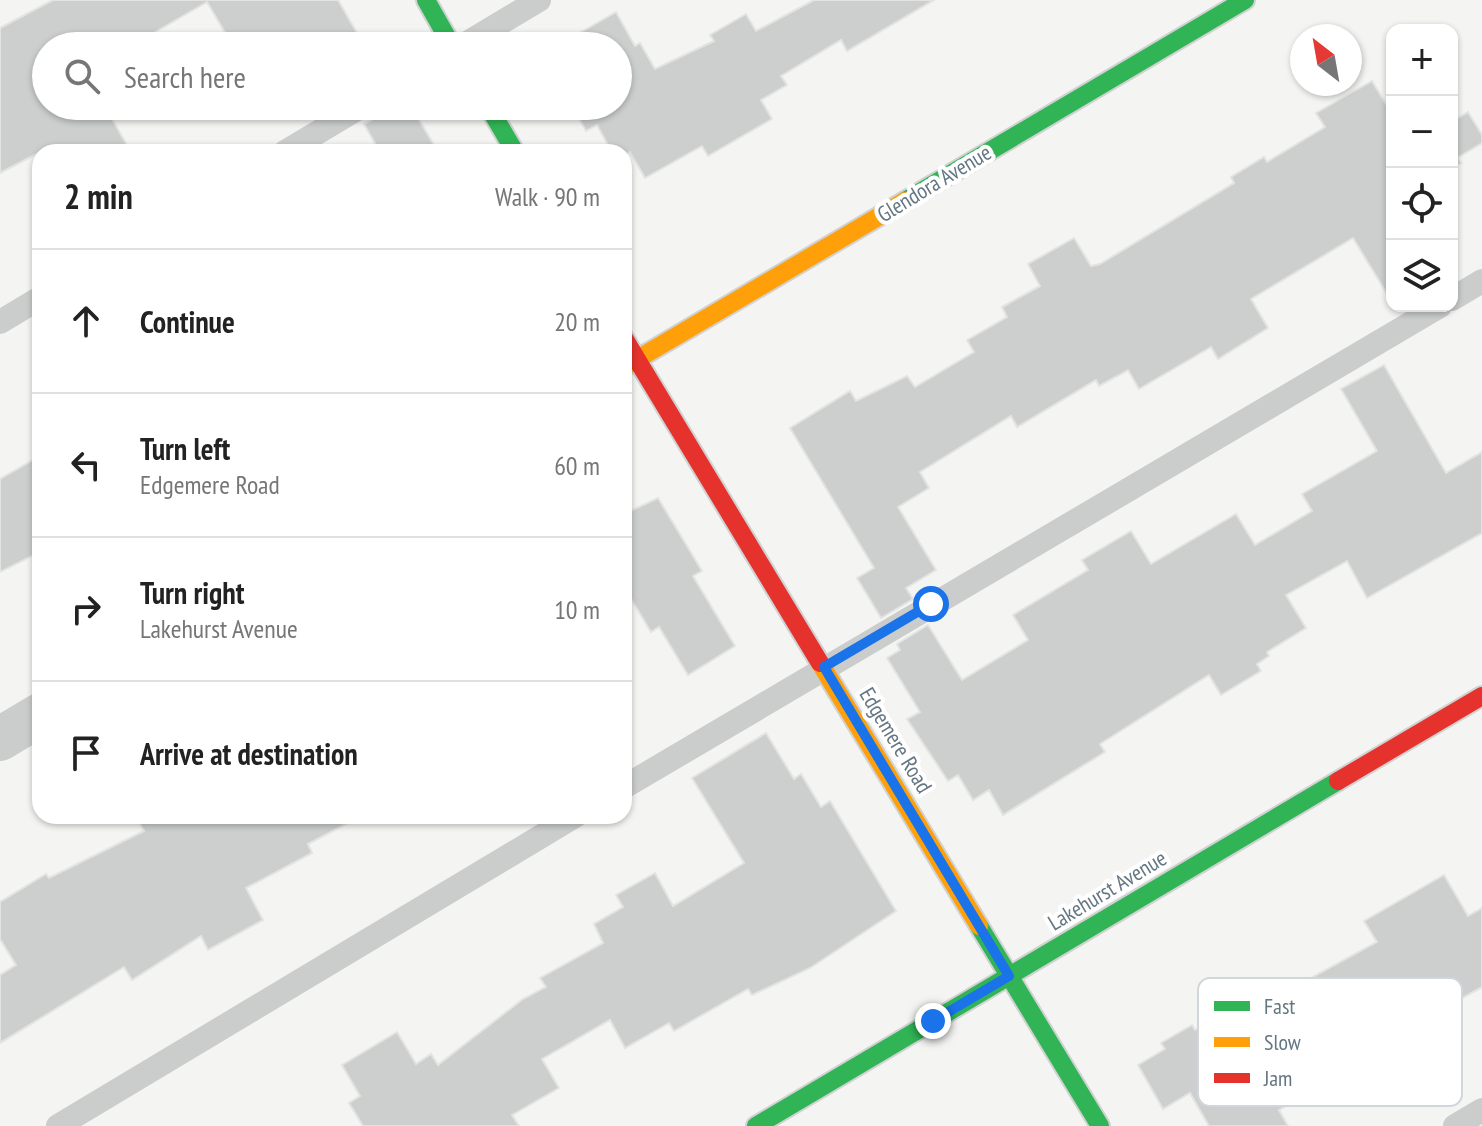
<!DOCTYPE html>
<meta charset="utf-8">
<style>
body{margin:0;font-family:"PT Sans Narrow",sans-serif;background:#f6f6f6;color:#222}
.controls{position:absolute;right:24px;top:24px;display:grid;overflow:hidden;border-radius:16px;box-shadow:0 2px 6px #0004}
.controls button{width:72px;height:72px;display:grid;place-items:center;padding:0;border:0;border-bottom:2px solid #e0e0e0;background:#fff;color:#222;font:40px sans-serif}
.compass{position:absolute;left:1290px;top:24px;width:72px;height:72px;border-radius:50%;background:#fff;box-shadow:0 2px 6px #0004;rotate:329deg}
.stop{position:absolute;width:24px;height:24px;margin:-18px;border:6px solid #1a73e8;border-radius:50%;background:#fff}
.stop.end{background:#1a73e8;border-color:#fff;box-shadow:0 2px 8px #0008}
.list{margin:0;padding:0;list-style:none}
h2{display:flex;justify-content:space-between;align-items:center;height:104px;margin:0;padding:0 32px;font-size:34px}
h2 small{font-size:26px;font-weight:400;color:#767676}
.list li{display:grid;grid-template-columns:52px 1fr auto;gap:24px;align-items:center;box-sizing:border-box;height:144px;padding:0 32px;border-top:2px solid #e0e0e0}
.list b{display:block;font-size:30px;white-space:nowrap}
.list p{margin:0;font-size:26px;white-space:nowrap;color:#767676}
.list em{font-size:26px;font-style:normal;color:#767676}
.icon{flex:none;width:44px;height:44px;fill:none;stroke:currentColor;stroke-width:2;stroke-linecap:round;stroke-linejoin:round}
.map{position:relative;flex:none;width:1482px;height:1126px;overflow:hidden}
.search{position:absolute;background:#fff;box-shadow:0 2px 6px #0004;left:32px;top:32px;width:600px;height:88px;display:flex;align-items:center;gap:20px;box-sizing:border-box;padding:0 28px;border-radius:44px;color:#767676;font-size:30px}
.panel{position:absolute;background:#fff;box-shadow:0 2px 6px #0004;left:32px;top:144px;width:600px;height:680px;border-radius:24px}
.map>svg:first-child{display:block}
.building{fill:#cdcfce;stroke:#e3e3e2;stroke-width:2}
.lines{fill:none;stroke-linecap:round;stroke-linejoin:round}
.fast-casing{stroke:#d0d2d2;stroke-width:22}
.slow-casing{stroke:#d0d2d2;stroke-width:22}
.jam-casing{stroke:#d0d2d2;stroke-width:22}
.lane{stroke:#cbcdcd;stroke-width:24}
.street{stroke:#cbcdcd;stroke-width:44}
.fast{stroke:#30b455;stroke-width:18}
.slow{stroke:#ff9f0a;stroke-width:18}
.jam{stroke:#e5322d;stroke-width:18}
.route{stroke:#1a73e8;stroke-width:10}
.labels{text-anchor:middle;stroke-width:8;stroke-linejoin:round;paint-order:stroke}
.street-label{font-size:22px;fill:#647682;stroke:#fff}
.key{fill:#fff;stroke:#d0d6da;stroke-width:2}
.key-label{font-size:22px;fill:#647682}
</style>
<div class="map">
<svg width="1482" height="1126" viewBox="0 0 1482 1126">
<rect width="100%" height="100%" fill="#f4f4f2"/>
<!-- building -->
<g class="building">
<path d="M53,0H338L357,33L335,46H233L207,2L145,38L150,46H46V106H119L108,112L131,152H40L0,173V28Z"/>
<path d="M814,0H934L847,51L841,40L781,76L787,85L761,100L772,119L708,156L702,146L645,178L630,152L624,155L612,152L597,125L586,131L572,106H618V46H557L616,12L635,46L640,43L655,69L714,41L710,35L746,14L756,31Z"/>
<path d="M1372,81L1392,114V302L1353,238L1251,299L1268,328L1218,359L1211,347L1139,389L1128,370L1099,386L1096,380L1017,427L1011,416L920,472L929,488L898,507L936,570L906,588L913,599L881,618L857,578L874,568L790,428L850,391L856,401L907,376L915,387L974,352L967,340L1007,317L1002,307L1040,286L1028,264L1074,238L1091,266L1100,264L1234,183L1231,177L1264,157L1267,162L1325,127L1316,113Z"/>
<path d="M397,106H411L438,152H380L364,124Z"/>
<path d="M1468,112L1482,135V143L1457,158L1461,163L1452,168V122Z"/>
<path d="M1384,365L1446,473L1482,452V533L1367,598L1347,561L1286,595L1306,628L1267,652L1269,656L1257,664L1261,671L1221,695L1209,675L1100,744L1105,752L1003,815L989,790L973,800L958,775L948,781L907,719L920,712L887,658L900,650L897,644L928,625L962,680L1028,640L1013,615L1088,570L1082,560L1131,531L1151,564L1236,514L1255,545L1312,511L1302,494L1377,451L1341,389Z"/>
<path d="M40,456V552L0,572V479Z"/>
<path d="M658,498L702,571L693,576L735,646L688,675L659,627L651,632L624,587V514Z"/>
<path d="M766,733L794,779L801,774L821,807L830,801L896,911L810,968L752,995L748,989L674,1031L669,1023L625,1048L610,1020L542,1059L559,1088L512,1115L519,1126H363L349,1103L360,1096L342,1065L397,1032L416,1064L431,1054L438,1065L523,999L546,987L540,978L603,943L594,924L623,907L616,895L655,873L673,906L744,863L692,778Z"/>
<path d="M136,816H361L308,844L312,853L246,888L263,920L208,950L201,936L132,980L124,967L0,1043V975L16,965L0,939V902L46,874L49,878L144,831Z"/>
<path d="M1444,875L1468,916L1482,908V987L1453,1003L1456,1008L1403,1035L1393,1017L1387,1021L1378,1006L1320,1041L1334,1064L1306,1080L1312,1091L1279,1110L1288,1126H1209L1190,1093L1163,1109L1138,1065L1165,1049L1161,1043L1192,1025L1195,1030L1284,978L1291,989L1377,942L1364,921Z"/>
</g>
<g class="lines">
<!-- fast casing -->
<g class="fast-casing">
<g id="fast">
<path d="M426,0L452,46"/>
<path d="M488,106L515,152"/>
<path d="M905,201L1245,0"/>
<path d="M979,926L1100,1126"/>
<path d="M756,1126L1338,781"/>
</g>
</g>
<!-- slow casing -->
<g class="slow-casing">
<g id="slow">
<path d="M624,367L905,201"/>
<path d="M820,663L979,926"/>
</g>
</g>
<!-- jam casing -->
<g class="jam-casing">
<g id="jam">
<path d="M624,338L820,663"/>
<path d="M1338,781L1482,696"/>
</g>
</g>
<!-- lane -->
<g class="lane">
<path d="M462,46L539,0"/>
<path d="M285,152L362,106"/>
<path d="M1452,299L1482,281"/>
<path d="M0,322L40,298"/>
<path d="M624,787L1440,306"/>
<path d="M58,1126L575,816"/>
<path d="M1455,1126L1482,1110"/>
</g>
<!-- street -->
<path class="street" d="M0,739L40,715"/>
<!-- fast -->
<use href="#fast" class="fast"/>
<!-- slow -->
<use href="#slow" class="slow"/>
<!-- jam -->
<use href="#jam" class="jam"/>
</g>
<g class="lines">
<!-- route -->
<path class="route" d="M931,604L824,667L1009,976L933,1021"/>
</g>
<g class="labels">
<!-- street labels -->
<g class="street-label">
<text transform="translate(934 183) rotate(-31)" y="8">Glendora Avenue</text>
<text transform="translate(896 740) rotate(59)" y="8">Edgemere Road</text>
<text transform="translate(1107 890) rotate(-31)" y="8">Lakehurst Avenue</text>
</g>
</g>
<!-- legend -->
<rect x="1198" y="978" width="264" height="128" rx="12" class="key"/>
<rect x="1214" y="1001" width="36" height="10" fill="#30b455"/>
<rect x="1214" y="1037" width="36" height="10" fill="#ff9f0a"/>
<rect x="1214" y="1073" width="36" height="10" fill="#e5322d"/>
<g class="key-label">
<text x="1264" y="1014">Fast</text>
<text x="1264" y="1050">Slow</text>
<text x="1264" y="1086">Jam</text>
</g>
</svg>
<div class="controls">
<button>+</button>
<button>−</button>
<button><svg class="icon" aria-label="locate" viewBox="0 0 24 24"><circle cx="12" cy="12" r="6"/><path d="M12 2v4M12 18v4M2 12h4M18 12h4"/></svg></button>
<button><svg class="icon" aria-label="layers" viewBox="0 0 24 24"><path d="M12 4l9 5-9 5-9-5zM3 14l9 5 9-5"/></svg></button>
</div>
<svg class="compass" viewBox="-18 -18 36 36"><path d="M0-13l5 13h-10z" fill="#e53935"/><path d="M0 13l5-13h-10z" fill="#767676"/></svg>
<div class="stop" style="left:931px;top:604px"></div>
<div class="stop end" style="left:933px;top:1021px"></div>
<div class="search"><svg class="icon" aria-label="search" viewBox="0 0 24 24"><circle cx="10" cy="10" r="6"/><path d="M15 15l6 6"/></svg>Search here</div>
<section class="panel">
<h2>2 min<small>Walk · 90 m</small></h2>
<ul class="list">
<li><svg class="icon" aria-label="ahead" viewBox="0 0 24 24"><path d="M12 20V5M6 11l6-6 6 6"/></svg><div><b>Continue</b></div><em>20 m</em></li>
<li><svg class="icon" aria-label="left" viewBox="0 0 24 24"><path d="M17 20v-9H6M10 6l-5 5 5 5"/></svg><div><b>Turn left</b><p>Edgemere Road</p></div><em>60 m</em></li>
<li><svg class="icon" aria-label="right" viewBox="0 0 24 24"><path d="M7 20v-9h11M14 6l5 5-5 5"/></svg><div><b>Turn right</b><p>Lakehurst Avenue</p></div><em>10 m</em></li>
<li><svg class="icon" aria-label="arrive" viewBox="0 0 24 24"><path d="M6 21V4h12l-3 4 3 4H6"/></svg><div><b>Arrive at destination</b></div></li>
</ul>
</section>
</div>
